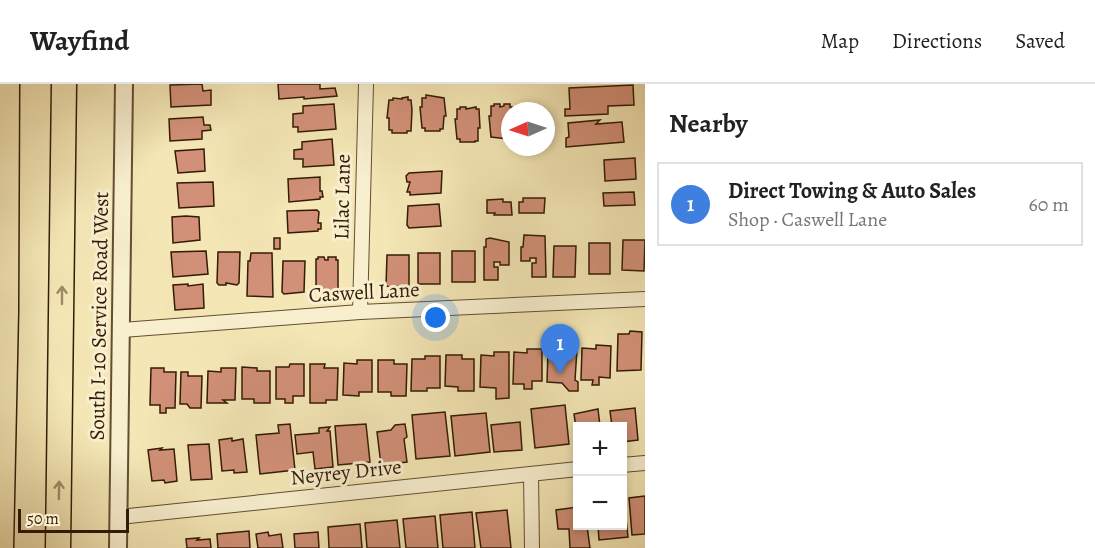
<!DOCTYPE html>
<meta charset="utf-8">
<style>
body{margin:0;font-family:Alegreya,serif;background:#f2f2f2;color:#222}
.controls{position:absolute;right:18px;bottom:18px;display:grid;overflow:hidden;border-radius:0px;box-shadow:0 3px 9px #0003}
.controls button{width:54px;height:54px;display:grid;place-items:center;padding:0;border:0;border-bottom:2px solid #e0e0e0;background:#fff;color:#222;font:30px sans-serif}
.compass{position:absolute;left:501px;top:18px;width:54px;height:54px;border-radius:50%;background:#fff;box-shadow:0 3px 9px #0003;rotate:267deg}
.scale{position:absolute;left:18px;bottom:15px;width:111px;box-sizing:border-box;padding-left:6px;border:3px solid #341b05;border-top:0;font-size:16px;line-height:21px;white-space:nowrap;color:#341b05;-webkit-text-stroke:4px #f8efcf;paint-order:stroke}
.you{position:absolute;left:436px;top:234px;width:21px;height:21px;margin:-15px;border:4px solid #fff;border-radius:50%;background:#1a73e8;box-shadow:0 0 0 9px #1a73e833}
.badge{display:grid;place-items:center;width:39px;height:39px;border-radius:50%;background:#b45309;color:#fff;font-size:20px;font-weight:700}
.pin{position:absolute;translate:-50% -50px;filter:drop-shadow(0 2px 3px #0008)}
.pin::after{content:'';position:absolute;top:32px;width:21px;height:18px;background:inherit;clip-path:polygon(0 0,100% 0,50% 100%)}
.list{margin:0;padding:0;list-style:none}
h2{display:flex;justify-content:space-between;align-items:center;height:78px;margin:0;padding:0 24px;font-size:26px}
h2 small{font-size:20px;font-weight:400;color:#767676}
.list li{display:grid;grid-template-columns:39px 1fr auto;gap:18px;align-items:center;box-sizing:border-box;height:84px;margin:0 12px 12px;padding:0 12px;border:2px solid #e0e0e0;border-radius:0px}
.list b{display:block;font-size:22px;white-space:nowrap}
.list p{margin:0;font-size:20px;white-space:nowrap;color:#767676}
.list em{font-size:20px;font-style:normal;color:#767676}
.map{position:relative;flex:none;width:645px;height:464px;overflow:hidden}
header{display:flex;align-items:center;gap:36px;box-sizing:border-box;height:84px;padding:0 30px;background:#fff;border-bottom:2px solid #e0e0e0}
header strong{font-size:28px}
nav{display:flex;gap:33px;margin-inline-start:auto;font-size:21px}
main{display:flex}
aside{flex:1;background:#fff}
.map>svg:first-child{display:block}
.building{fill:#d19077;stroke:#341b05;stroke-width:1.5}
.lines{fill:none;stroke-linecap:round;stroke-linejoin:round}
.minor-casing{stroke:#644e31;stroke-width:16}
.tertiary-casing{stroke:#644e31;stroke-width:20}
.motorway-casing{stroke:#341b05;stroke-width:27}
.minor{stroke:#f8efcf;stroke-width:14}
.tertiary{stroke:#f8efcf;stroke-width:16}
.motorway{stroke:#f4e6b5;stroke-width:24}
.oneway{stroke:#9e8b66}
.labels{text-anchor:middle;stroke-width:6;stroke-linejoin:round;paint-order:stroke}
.street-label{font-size:21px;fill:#341b05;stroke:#f8efcf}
</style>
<header>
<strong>Wayfind</strong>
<nav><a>Map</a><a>Directions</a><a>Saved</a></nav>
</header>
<main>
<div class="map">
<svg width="645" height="464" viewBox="0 0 645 464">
<rect width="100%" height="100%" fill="#f4e6b5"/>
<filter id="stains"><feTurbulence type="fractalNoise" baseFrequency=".00333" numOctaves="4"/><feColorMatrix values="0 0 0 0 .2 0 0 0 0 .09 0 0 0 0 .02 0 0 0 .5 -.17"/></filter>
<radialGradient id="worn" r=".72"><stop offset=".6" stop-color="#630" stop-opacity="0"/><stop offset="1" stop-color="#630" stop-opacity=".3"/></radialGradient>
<!-- building -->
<g class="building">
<path d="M202,0L203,7L211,6V21L171,23L170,1Z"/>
<path d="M278,0H320V5L335,4L337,12L304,15V13L279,15Z"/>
<path d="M633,1L634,21L608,22V30L565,32V25H570L569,4Z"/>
<path d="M426,11L444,14L446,32H444L443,45H440V47H425V44H422L420,23H422V14H426Z"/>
<path d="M408,13V16H411L412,26L411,47H407V49H392V46H389V34H387L389,16H393V14L402,15V14Z"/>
<path d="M334,20L336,45L298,48V43H293V30L303,29V22Z"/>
<path d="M494,20H500V23L504,22V20H510V23H512V27H510L508,55L491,53L489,32H491V22H494Z"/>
<path d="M460,23H466V25L476,23V25H479L480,44H478V57H475V58H460V55H457L455,35H457V25H460Z"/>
<path d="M203,33L204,41H210L211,46L202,47V55L170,57L169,35Z"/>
<path d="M600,36L596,40L622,38L624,58L566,63V54L569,53L568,39Z"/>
<path d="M332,55L334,81L303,83V75H294V66L302,65V58Z"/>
<path d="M204,65L205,87L178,89L175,67Z"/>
<path d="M635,74L636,95L605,97L604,76Z"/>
<path d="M442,87L441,109L410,111V108H407L410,98H407L406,92L409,89Z"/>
<path d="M320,93V107H322L323,113H320V115L289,118L288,95Z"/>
<path d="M213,98L214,122L179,124L177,99Z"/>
<path d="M634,108L635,121L604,122L603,109Z"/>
<path d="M523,114H545L544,129H519V118H523Z"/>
<path d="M503,115V118H511L512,131H494L495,129H487V116Z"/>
<path d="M439,120L441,142L409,144L407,141L408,122Z"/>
<path d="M317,126L319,128L318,139H321V145H318V147L288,149L287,127Z"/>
<path d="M186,132L199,133L200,156L173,159L172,133Z"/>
<path d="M524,151L545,152L546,193H532V179H536V174H530V177H521V163H523Z"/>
<rect x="274" y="154" width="6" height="11"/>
<path d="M490,154L509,158V181H500V178H494V183H498V196H484V163H486V155Z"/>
<path d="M623,156H645L644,187L622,186Z"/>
<rect x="589" y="159" width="21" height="31"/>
<path d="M554,162H576L575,193H553Z"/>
<path d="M206,167L208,190L173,193L171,168Z"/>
<rect x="452" y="167" width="23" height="31"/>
<path d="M218,168H240L239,199L237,201L226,199V201H219L217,199Z"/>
<path d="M251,169H272L273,213L247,212L248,177H250Z"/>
<rect x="418" y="169" width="22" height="31"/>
<path d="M387,171H409V202H395V204L386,202Z"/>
<path d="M318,173H324L325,176H328V173H336V176H338V207L316,206V175H318Z"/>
<path d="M283,177H305L304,208L284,210L282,208Z"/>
<path d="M188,200V202L203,200L204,224L175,226L173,201Z"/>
<path d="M630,247L642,248L641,286L617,287L618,250H629Z"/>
<path d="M596,261L611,262L610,294L599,293V301H592L593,296H581L582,264L596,265Z"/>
<path d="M561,264L577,265L575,296L578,298V307H569L562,299L547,298L548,267L561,268Z"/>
<path d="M527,265H542V297H532V305H524V300H513L514,268L527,269Z"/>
<path d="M494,268H509V314L496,315V304L480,303L481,271L494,272Z"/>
<path d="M446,271H462V275H474V307H458V303L445,302Z"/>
<path d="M425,272H440V304H427V307H411L412,275H425Z"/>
<path d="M357,276H372V308H359V312L343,311L344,279L357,280Z"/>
<path d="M378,276H394V280H407L406,312H391V308H378Z"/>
<path d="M290,280H304V312H293V319H285V315H276V283H289Z"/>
<path d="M310,280H325L324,284H338L337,316H326V319H310Z"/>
<path d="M242,283L257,284V287H270V319H254V315H242Z"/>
<path d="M151,284H164V288H176L175,324H166V329H160V321H150Z"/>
<path d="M221,284H236L235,316H223L227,319H207L208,287L221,288Z"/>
<path d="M181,288H188V292H202L201,324H190L187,320H180Z"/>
<path d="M565,321L569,360L535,364L531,325Z"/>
<path d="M635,324L638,356L622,358V342H612L610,327Z"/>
<path d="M598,325L600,342H578V357L574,330Z"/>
<path d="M445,328L450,372L416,375L412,331Z"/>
<path d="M486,329L490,368L455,372L451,332Z"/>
<path d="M520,338L522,366L494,368L491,341Z"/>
<path d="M290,340L295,386L260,390L256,351L279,349L278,341Z"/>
<path d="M366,340L370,378L338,381L335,342Z"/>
<path d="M405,340L407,353L404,355L407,378L381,381L377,348L391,346L395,341Z"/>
<path d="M330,343L327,347H330L333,383L315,385L313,368L297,370L295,351L319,349V344Z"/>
<path d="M232,354V357L243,355L247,388L234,389V386L222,387L219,356Z"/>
<path d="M209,360L212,395L191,396L188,361Z"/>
<path d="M162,364L160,366L174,365L177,397L165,399L164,396L152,397L148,366Z"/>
<path d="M645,412V450L632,451L629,414Z"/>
<path d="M622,416H624L628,453L599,456L598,442H622Z"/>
<path d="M578,423V442H587L590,464H570L569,445H558L556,426Z"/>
<path d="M507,426L511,464H481L476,429Z"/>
<path d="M472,428L475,464H443L440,431Z"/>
<path d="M435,432L438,464H406L403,435Z"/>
<path d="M397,436L400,464H367L365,439Z"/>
<path d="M360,440L362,464H329L328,443Z"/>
<path d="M249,447L250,464H218L217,450Z"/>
<path d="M268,448L269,452L281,450L283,464H258L256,450Z"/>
<path d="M318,448L319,464H295L294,450Z"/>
<path d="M199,454L197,456L210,455L211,464H187L186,455Z"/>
</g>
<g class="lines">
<!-- minor casing -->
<g class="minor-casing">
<g id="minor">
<path d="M360,228L366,0"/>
<path d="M122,246L360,228L645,215"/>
<path d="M622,381L645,379"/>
<path d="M531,390L532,464"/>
<path d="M119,433L578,385"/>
</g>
</g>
<!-- tertiary casing -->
<g class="tertiary-casing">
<path id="tertiary" d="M118,464L124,0"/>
</g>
<!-- motorway casing -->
<g class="motorway-casing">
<g id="motorway">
<path d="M1,464L6,228L7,0"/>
<path d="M58,464L64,0"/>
</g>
</g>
<!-- minor -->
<use href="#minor" class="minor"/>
<!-- tertiary -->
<use href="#tertiary" class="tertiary"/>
<!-- motorway -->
<use href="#motorway" class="motorway"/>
</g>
<!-- one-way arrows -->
<defs><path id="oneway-shaft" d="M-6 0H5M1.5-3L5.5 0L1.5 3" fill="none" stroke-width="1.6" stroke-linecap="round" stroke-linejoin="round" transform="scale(1.5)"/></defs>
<g class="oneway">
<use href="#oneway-shaft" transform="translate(62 211) rotate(-90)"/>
<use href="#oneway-shaft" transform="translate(59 406) rotate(-89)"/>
</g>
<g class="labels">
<!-- street labels -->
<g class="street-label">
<text transform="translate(342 113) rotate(-89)" y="7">Lilac Lane</text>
<text transform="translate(364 208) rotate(-3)" y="7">Caswell Lane</text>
<text transform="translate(99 232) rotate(-89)" y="7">South I-10 Service Road West</text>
<text transform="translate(346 388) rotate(-6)" y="7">Neyrey Drive</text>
</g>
</g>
<rect width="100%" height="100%" filter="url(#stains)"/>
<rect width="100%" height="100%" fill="url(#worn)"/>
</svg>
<div class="controls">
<button>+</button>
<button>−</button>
</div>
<svg class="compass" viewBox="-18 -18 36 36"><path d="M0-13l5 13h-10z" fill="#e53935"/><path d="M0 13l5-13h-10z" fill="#767676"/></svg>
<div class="scale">50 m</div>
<div class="you"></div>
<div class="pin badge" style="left:560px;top:290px;background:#3f7fe0">1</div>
</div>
<aside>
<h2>Nearby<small></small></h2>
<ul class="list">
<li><span class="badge" style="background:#3f7fe0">1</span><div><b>Direct Towing &amp; Auto Sales</b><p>Shop · Caswell Lane</p></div><em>60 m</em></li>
</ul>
</aside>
</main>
